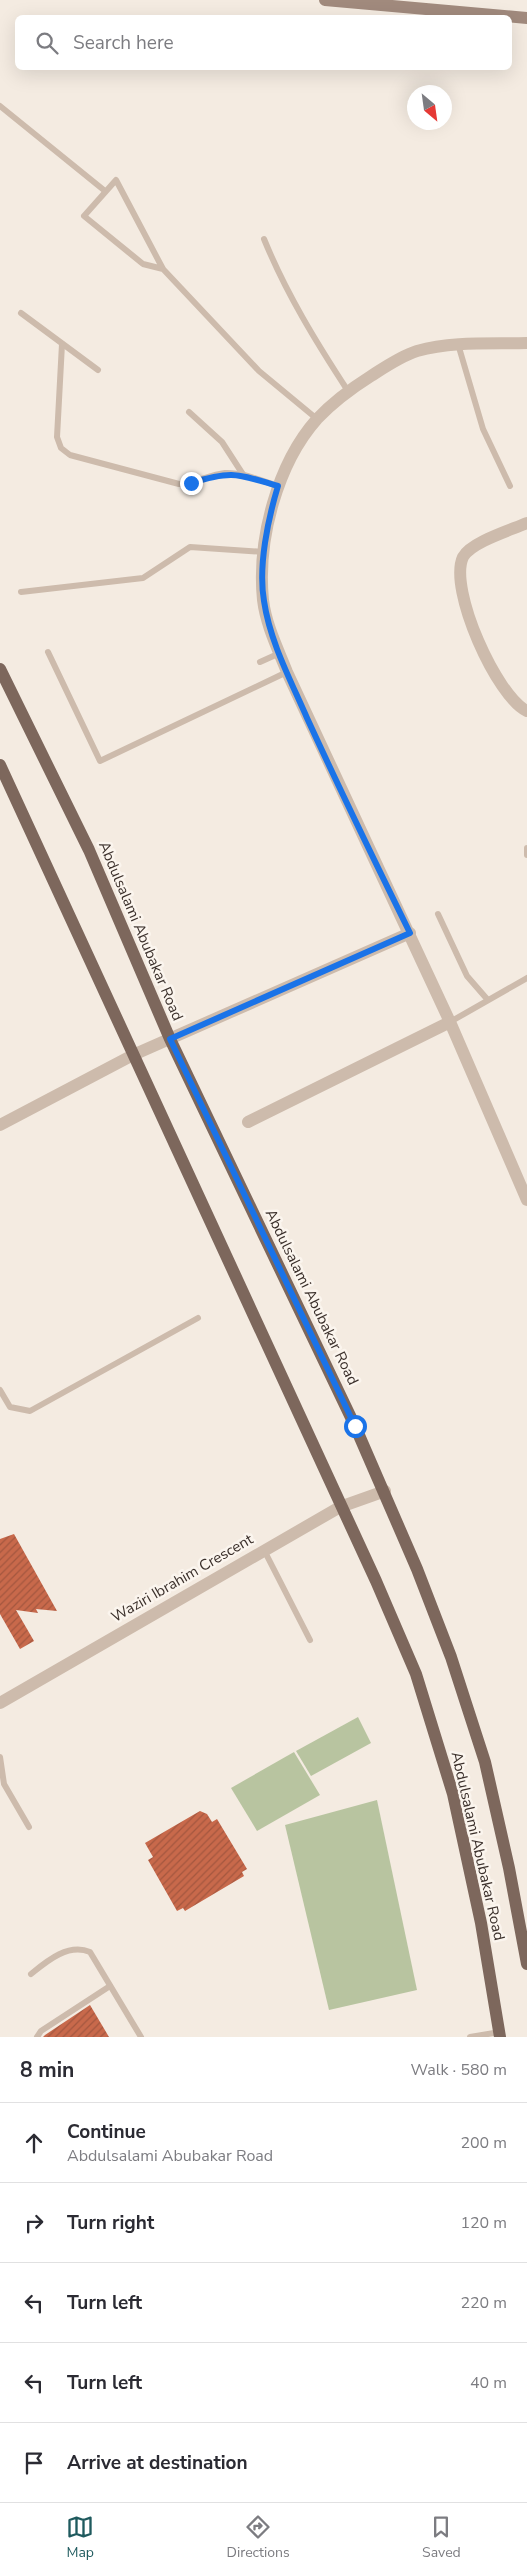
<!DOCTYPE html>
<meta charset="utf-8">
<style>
body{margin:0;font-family:"Nunito Sans",sans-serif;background:#f2f2f3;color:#2b2b33}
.compass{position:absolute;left:407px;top:85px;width:45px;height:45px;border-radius:50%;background:#fff;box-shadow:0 5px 20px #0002;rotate:151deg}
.stop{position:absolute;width:15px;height:15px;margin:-11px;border:4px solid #1a73e8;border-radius:50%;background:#fff}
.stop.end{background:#1a73e8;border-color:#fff;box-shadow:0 1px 5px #0008}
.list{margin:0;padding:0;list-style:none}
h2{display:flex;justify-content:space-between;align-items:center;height:65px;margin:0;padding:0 20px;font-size:21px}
h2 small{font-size:16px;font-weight:400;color:#7c7c81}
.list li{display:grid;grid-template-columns:32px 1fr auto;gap:15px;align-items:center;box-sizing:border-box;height:80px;padding:0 20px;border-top:1px solid #e1e1e2}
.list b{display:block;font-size:19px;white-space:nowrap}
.list p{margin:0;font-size:16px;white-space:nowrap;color:#7c7c81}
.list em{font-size:16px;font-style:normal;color:#7c7c81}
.icon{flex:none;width:28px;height:28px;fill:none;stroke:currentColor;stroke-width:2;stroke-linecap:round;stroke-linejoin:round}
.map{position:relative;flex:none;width:527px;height:2037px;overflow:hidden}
.search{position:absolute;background:#fff;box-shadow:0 5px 20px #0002;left:15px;right:15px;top:15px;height:55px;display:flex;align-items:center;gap:12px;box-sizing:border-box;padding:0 18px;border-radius:8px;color:#7c7c81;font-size:19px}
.sheet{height:465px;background:#fff}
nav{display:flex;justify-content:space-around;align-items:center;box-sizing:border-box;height:70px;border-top:1px solid #e1e1e2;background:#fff;font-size:14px;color:#7c7c81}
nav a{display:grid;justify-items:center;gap:2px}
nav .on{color:#1f5a5e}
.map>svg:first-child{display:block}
.grass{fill:#b8c4a0}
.building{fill:url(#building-hatch)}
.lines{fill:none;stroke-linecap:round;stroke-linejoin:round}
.lane{stroke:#cdbbac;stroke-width:6}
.street{stroke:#cdbbac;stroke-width:12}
.secondary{stroke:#a18a7d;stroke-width:12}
.primary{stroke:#7d675c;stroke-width:12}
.route{stroke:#1a73e8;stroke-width:6}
.labels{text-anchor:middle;stroke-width:5;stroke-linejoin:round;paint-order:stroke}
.street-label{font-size:15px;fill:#3b302b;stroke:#fbf5ee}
</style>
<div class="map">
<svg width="527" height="2037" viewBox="0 0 527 2037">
<defs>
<pattern id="building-hatch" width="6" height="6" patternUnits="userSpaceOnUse" patternTransform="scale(1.25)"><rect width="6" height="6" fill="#c8694b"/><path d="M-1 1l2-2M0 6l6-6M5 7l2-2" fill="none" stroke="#a4573f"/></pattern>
</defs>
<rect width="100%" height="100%" fill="#f4ebe1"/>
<!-- grass -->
<g class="grass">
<path d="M358,1717L371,1743L311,1776L296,1751Z"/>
<path d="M294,1752L320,1795L257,1831L231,1788Z"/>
<path d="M377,1800L417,1990L329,2010L285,1825Z"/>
</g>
<!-- building -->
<g class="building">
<path d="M14,1534L57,1611L36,1609L38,1613L16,1610L34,1641L20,1649L0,1614V1539Z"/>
<path d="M200,1811L207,1814L212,1822L217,1819L247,1869L242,1872L244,1876L185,1911L183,1908L177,1911L148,1860L153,1857L145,1843Z"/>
<path d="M90,2005L109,2037H43L45,2035Z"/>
</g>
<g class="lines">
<!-- lane -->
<g class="lane">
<path d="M0,106L105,191"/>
<path d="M264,239C286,293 316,342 348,391"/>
<path d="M163,269L143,264L84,216L116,180L163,269L259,371L317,419"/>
<path d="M21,313L98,370"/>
<path d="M62,344L57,437L61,448L70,455L179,484C195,483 209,475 225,473C242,472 262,481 278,486"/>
<path d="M458,344L483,429L510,486"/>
<path d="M189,412L222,442L244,476"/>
<path d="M21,592L143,578L190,547L264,552"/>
<path d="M48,652L100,761L287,672"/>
<path d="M260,662L280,653"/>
<path d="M527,848V855"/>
<path d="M438,914L467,976L487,999"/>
<path d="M450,1022L527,978"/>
<path d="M0,1390L10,1407L30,1411L198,1318"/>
<path d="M264,1550L310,1640"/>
<path d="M0,1757L4,1784L29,1827"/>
<path d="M31,1974C47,1961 68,1943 90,1952L141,2037"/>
<path d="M37,2037L41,2031L110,1986"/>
<path d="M470,2037L500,2032"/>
</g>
<!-- street -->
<g class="street">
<path d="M527,343C491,344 453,341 417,351C401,356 385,367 371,376C352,388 333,402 317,419C277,464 257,540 263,600C266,625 278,649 287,672L450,1022L527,1200"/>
<path d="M527,523C511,530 471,542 463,557C448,589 497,697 527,711"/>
<path d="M248,1122L450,1022"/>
<path d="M0,1125L133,1055L410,933"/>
<path d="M0,1703L340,1507L385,1491"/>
</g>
<!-- secondary -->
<path class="secondary" d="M325,0L527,18"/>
<!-- primary -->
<g class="primary">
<path d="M0,669L89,850L170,1039L355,1426L417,1569L451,1657L485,1762L509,1868L527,1964"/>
<path d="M0,765L376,1581L416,1674L453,1794L481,1923L500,2037"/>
</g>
</g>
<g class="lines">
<!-- route -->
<path class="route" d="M191,483C233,470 237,474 278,486C268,519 258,566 264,601C270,642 291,681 307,718C340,790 375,862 410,933L170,1039L355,1426"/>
</g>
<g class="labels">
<!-- street labels -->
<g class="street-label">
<text transform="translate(141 931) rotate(67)" y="5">Abdulsalami Abubakar Road</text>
<text transform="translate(312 1297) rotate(64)" y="5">Abdulsalami Abubakar Road</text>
<text transform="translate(182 1578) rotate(-30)" y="5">Waziri Ibrahim Crescent</text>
<text transform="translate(478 1846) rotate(77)" y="5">Abdulsalami Abubakar Road</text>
</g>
</g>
</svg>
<svg class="compass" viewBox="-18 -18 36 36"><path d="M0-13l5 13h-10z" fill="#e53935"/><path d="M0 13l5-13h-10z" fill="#7c7c81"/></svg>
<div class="stop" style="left:355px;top:1426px"></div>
<div class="stop end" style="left:191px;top:483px"></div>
<div class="search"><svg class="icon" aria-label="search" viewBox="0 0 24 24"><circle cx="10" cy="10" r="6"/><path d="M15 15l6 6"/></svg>Search here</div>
</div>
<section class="sheet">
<h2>8 min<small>Walk · 580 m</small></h2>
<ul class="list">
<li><svg class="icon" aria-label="ahead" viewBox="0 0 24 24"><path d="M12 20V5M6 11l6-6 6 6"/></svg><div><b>Continue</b><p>Abdulsalami Abubakar Road</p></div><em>200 m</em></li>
<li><svg class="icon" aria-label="right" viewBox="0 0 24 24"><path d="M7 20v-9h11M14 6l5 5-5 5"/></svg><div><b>Turn right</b></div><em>120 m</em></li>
<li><svg class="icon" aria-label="left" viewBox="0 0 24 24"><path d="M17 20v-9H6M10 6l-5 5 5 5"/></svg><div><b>Turn left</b></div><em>220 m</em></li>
<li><svg class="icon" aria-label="left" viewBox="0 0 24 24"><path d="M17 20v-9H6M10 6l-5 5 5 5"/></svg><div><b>Turn left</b></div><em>40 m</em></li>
<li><svg class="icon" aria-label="arrive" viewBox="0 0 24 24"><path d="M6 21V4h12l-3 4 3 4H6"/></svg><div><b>Arrive at destination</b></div></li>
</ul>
</section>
<nav>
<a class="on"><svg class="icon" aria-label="map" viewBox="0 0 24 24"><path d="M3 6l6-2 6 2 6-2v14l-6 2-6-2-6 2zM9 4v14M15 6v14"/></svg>Map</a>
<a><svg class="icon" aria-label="directions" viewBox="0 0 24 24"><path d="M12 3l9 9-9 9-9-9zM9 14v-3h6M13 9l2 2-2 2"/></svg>Directions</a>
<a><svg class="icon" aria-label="saved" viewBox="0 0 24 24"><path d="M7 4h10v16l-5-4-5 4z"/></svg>Saved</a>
</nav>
